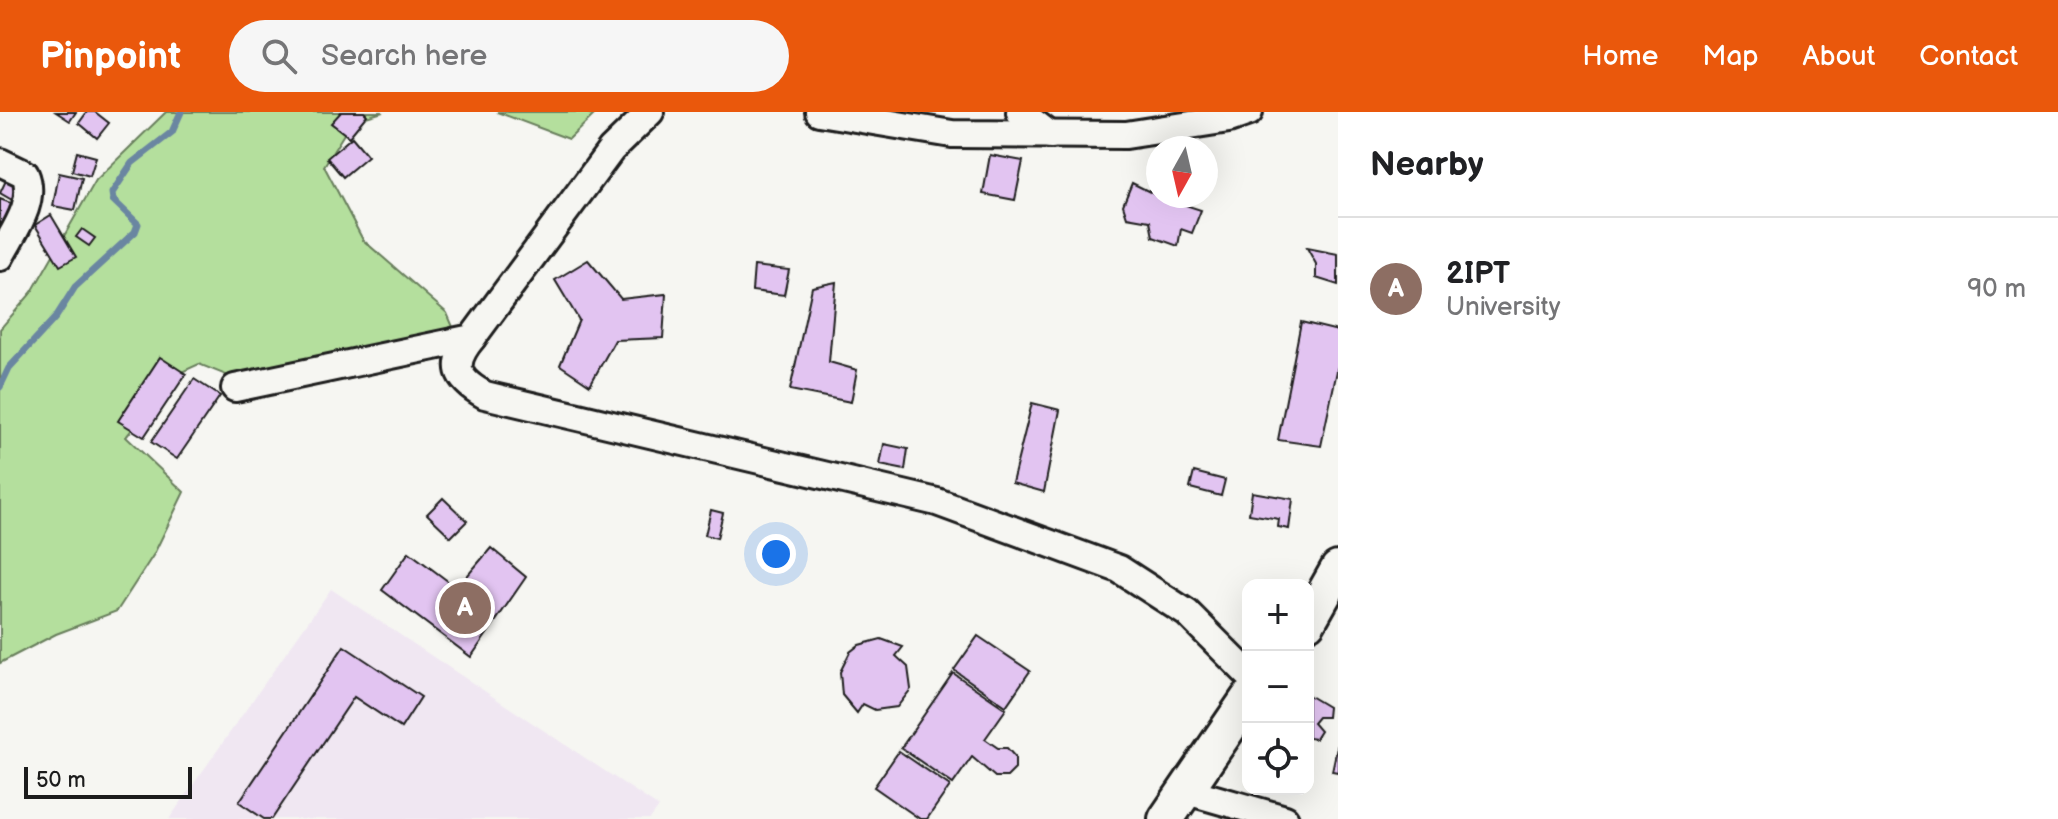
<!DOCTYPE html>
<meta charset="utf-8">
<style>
body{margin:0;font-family:"Balsamiq Sans",sans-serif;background:#f6f6f6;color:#202124}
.controls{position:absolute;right:24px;bottom:24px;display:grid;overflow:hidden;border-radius:16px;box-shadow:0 8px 32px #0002}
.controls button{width:72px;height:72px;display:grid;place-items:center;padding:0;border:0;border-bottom:2px solid #e0e0e0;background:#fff;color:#202124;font:40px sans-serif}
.compass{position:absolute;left:1146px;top:24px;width:72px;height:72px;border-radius:50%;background:#fff;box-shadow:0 8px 32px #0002;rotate:188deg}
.scale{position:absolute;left:24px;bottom:20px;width:168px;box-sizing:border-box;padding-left:8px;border:4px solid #1c1c1c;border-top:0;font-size:22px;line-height:28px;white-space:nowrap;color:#1c1c1c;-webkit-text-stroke:6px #f6f6f2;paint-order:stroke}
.you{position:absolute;left:776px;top:442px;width:28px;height:28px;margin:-20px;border:6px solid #fff;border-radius:50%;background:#1a73e8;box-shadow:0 0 0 12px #1a73e833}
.badge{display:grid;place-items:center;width:52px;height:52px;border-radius:50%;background:#ea580c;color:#fff;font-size:26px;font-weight:700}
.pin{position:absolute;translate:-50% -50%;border:4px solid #fff;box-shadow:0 2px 8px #0006}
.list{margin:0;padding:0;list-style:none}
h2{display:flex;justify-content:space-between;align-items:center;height:104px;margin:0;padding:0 32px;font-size:34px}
h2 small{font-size:26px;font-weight:400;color:#757577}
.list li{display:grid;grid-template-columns:52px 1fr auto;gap:24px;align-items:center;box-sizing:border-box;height:144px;padding:0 32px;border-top:2px solid #e0e0e0}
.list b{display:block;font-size:30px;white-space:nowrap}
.list p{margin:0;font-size:26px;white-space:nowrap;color:#757577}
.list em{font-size:26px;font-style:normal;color:#757577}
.icon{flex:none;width:44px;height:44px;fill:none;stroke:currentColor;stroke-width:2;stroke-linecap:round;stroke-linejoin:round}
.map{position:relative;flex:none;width:1338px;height:707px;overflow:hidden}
header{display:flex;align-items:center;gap:48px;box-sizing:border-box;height:112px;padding:0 40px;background:#ea580c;color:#fff}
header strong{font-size:38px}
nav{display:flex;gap:44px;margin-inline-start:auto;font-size:28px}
.search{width:560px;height:72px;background:#f6f6f6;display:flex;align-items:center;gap:20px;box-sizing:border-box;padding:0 28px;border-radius:44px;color:#757577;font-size:30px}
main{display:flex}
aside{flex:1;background:#fff}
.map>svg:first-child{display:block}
.built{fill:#f0e7f2}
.green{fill:#b4df9d;stroke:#687e5c;stroke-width:2}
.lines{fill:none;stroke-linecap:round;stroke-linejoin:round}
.stream{stroke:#6b86a1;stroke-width:7}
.building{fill:#e2c4f1;stroke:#1c1c1c;stroke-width:2}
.minor-casing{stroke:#1c1c1c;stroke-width:32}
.tertiary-casing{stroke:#1c1c1c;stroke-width:40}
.minor{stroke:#f6f6f2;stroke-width:26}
.tertiary{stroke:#f6f6f2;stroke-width:34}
</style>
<header>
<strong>Pinpoint</strong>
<div class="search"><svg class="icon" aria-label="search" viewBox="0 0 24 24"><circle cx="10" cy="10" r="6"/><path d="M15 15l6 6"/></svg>Search here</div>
<nav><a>Home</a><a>Map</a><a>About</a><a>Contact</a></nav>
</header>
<main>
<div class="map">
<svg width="1338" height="707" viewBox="0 0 1338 707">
<rect width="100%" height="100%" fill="#f6f6f2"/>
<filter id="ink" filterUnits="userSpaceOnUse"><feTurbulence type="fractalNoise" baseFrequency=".0125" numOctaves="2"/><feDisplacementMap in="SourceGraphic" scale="16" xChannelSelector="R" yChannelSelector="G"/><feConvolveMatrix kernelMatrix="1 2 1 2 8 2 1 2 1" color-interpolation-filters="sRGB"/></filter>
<g filter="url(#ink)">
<!-- built -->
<path class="built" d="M331,477L659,695L650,707H169Z"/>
<!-- green -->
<g class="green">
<path d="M166,0H383L352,9L324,54L363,128L447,201L463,238L319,265L273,282L199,252L177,262L126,325L184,380L154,442L117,499L56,522L0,551V217L32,180L96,68Z"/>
<path d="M497,0H584L594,3L569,27Z"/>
</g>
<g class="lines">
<!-- stream -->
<path class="stream" d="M0,275L9,256L56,205L75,175L135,120L138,112L113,88L112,81L132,51L172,20L181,0"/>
</g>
<!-- building -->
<g class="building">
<path d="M56,0H76L70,9Z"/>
<path d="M87,0H95L109,11L97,26L79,11Z"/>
<path d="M341,0H364L367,3L349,25L331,11Z"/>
<path d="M352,25L368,44L343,65L327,46Z"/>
<path d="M77,40L96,45L90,64L72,59Z"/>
<path d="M990,43L1023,49L1015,88L983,82Z"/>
<path d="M59,61L82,66L75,98L53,94Z"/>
<path d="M9,62L23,71L12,88L0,81Z"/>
<path d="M1132,71L1158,84L1201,98L1192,121L1181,117L1178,134L1153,125L1150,109L1127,105L1123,93Z"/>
<path d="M0,87L13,92L0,121Z"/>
<path d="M51,103L76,145L60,154L35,113Z"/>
<path d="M82,117L95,126L89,134L76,125Z"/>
<path d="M1307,136L1338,142V173L1316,166V152Z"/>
<path d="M588,148L621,187L666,182L663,226L615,228L590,273L560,253L579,208L555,168Z"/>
<path d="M754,154L789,158L784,183L752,179Z"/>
<path d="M836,170L829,250L857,258L851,290L790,278L812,175Z"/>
<path d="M1301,210L1338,219V254L1321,334L1278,328Z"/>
<path d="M160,245L186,262L144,325L118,309Z"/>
<path d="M194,267L220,284L177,347L151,330Z"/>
<path d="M1032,291L1060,298L1044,380L1012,371Z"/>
<path d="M884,332L908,337L905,358L880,353Z"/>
<path d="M1194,360L1225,368L1221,384L1190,376Z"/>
<path d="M1252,380L1293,387L1289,417L1278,415L1279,407L1249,402Z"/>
<path d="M443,386L467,409L451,425L427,402Z"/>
<path d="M711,398L723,401L717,426L705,423Z"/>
<path d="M491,436L526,465L471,545L382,478L409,440L457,476Z"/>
<path d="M978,524L1030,559L1006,594L954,558Z"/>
<path d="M881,527L903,535L896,544L908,555L911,577L897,595L875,598L863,592L857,601L842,583L840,560L850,540L859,533Z"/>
<path d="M344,534L421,585L401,616L354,585L272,707H264L239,690Z"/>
<path d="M953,561L1006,597L985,627L998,636H1007L1015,645V657L1007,665H995L972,645L953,672L901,636Z"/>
<path d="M1308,583L1328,595L1327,605H1318L1313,611L1320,619L1315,627L1308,626Z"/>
<path d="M1338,631V660L1332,659Z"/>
<path d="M899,639L950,674L927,707H920L874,675Z"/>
</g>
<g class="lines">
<!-- minor casing -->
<g class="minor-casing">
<g id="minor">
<path d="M819,0L952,22L1126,23L1229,7L1249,0"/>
<path d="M1020,0L1050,23"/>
<path d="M0,50L25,62C37,90 13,120 0,145"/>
<path d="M472,226C450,253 456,267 485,283L937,390L1119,457L1187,501L1248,562"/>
<path d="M235,276L472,226L611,38L650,0"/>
<path d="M1187,679L1285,707"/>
</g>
</g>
<!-- tertiary casing -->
<g class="tertiary-casing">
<g id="tertiary">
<path d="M1308,510L1338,457"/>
<path d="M1166,707L1248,587"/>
</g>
</g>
<!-- minor -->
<use href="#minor" class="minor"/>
<!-- tertiary -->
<use href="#tertiary" class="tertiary"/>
</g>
</g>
</svg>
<div class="controls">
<button>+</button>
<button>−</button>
<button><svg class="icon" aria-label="locate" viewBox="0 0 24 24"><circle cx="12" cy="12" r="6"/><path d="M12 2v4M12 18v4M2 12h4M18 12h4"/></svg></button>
</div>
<svg class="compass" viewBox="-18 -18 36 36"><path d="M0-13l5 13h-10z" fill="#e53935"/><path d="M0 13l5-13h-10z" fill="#757577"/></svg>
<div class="scale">50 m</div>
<div class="you"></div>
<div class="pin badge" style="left:465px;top:496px;background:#8d6e63">A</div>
</div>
<aside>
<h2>Nearby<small></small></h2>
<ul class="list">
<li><span class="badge" style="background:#8d6e63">A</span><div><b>2IPT</b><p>University</p></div><em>90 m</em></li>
</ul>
</aside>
</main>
